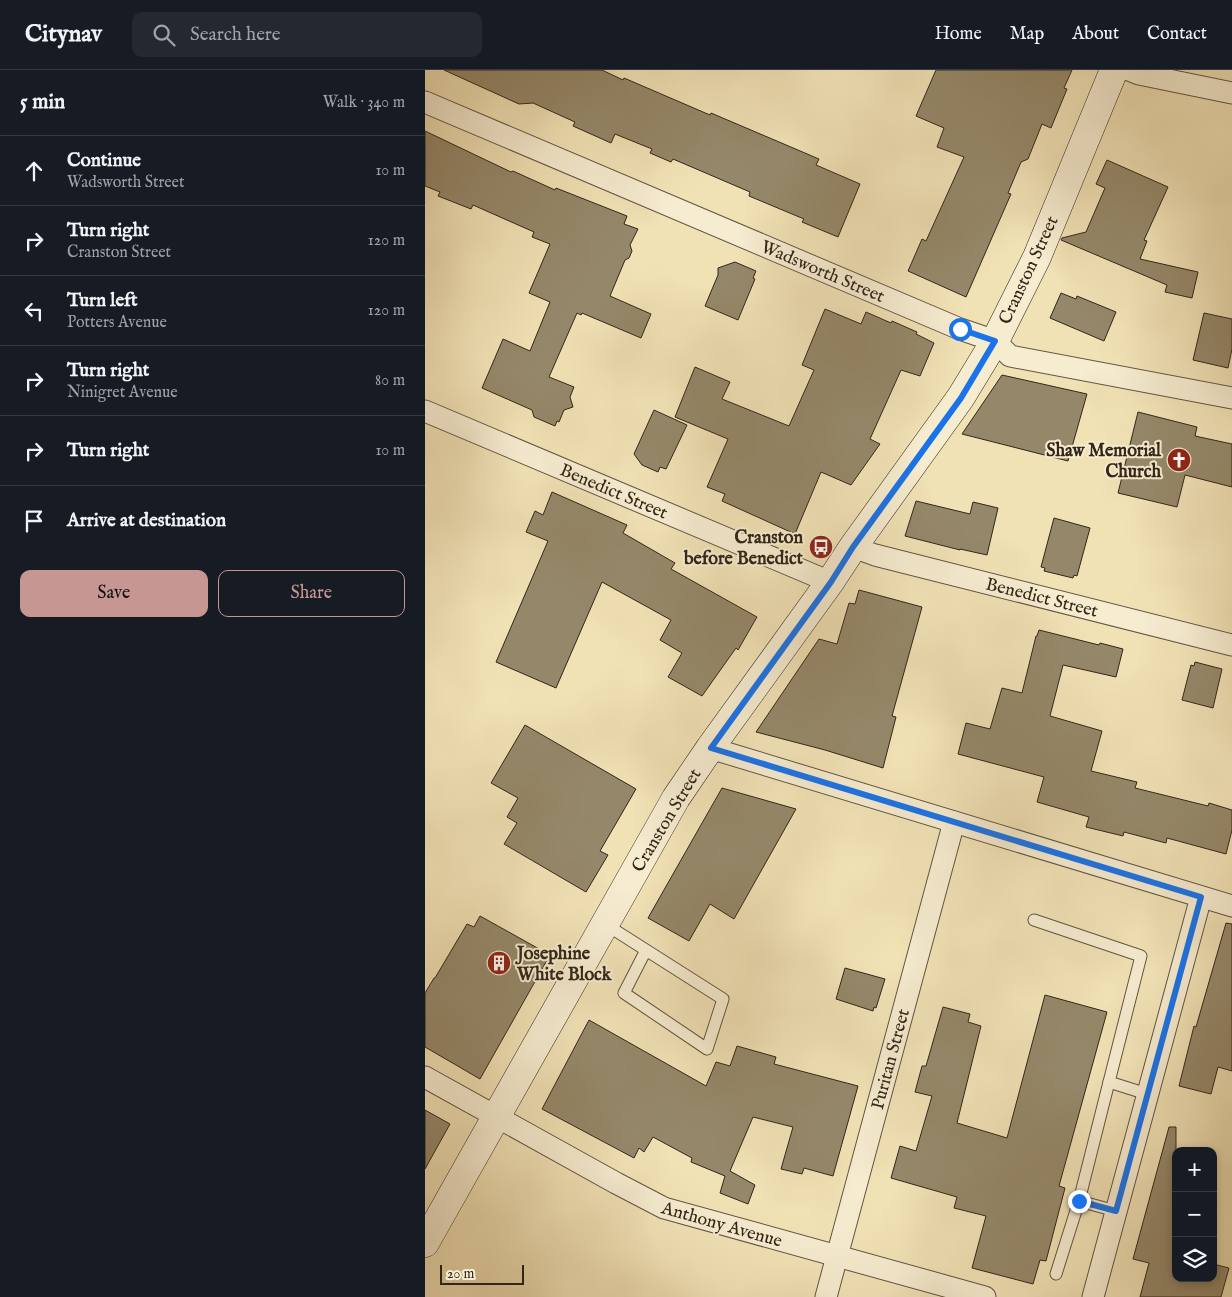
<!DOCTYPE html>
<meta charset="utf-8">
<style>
body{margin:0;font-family:"IM FELL English",serif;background:#242831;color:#f1f3f6}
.controls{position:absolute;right:15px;bottom:15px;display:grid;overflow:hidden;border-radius:10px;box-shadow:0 2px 8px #0003}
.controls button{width:45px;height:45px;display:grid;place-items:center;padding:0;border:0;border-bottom:1px solid #363941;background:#171b24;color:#f1f3f6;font:25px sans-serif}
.scale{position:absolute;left:15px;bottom:12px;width:84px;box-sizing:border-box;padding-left:5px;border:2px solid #322618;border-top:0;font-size:14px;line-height:18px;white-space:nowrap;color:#322618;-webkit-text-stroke:4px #f6ecd0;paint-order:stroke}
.stop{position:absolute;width:15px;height:15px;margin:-11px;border:4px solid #1a73e8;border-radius:50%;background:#fff}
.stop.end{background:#1a73e8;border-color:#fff;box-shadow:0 1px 5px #0008}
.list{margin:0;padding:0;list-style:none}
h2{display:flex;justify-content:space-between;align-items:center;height:65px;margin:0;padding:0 20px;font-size:21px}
h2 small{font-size:16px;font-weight:400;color:#9ea1a6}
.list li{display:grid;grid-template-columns:32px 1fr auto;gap:15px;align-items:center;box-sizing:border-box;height:70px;padding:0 20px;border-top:1px solid #363941}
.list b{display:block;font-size:19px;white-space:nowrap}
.list p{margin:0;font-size:16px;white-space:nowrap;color:#9ea1a6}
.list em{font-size:16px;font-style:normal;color:#9ea1a6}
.actions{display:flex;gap:10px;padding:15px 20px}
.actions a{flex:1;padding:11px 0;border:1px solid #c59692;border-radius:10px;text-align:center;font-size:18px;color:#c59692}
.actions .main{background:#c59692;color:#111}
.icon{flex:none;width:28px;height:28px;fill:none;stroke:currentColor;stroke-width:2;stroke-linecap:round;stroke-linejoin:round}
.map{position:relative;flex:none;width:807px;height:1227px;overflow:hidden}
header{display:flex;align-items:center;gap:30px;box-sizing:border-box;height:70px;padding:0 25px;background:#171b24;border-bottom:1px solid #363941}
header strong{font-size:24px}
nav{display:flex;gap:28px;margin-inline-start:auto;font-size:18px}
.search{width:350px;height:45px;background:#242831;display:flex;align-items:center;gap:12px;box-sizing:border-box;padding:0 18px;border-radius:10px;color:#9ea1a6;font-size:19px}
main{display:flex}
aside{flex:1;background:#171b24}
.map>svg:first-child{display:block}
.building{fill:#95886a;stroke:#322618}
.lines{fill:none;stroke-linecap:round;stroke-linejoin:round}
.lane-casing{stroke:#625540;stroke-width:13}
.street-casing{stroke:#625540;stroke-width:23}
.secondary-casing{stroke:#322618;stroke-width:29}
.lane{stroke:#f6ecd0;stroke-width:11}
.street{stroke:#f6ecd0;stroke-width:21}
.secondary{stroke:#f6ecd0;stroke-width:28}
.route{stroke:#1a73e8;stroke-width:6}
.labels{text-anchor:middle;stroke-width:4;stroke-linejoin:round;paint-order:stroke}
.street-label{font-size:18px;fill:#322618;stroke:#f6ecd0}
.poi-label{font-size:18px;font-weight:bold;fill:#322618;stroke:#f6ecd0;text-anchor:end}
</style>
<header>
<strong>Citynav</strong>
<div class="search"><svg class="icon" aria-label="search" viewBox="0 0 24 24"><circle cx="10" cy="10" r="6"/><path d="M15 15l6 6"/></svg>Search here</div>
<nav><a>Home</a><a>Map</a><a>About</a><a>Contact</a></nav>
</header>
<main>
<aside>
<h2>5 min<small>Walk · 340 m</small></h2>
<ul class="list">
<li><svg class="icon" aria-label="ahead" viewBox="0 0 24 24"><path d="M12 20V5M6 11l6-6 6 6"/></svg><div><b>Continue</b><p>Wadsworth Street</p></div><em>10 m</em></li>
<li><svg class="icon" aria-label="right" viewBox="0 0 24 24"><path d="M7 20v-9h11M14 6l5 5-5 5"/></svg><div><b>Turn right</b><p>Cranston Street</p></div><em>120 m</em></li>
<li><svg class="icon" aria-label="left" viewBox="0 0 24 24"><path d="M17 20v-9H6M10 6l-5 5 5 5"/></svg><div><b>Turn left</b><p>Potters Avenue</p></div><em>120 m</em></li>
<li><svg class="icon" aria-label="right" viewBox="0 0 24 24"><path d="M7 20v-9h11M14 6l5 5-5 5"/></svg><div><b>Turn right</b><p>Ninigret Avenue</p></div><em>80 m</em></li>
<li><svg class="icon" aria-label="right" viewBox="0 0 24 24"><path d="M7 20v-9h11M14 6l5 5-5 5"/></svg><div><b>Turn right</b></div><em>10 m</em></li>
<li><svg class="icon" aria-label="arrive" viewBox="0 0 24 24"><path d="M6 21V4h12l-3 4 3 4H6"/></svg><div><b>Arrive at destination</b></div></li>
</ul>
<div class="actions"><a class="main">Save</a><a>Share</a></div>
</aside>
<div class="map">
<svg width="807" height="1227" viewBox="0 0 807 1227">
<rect width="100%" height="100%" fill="#f1e2b6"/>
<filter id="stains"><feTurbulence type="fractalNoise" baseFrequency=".004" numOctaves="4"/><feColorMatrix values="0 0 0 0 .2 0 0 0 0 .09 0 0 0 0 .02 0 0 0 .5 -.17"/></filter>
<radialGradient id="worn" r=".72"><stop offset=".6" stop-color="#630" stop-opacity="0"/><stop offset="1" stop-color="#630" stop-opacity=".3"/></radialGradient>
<!-- building -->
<g class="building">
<path d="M19,0H177L198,10L199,8L285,45L286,43L394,89L391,95L435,114L413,167L377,152L379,149L324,126L325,122L248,89L246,92L225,83L227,79L190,64L186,73L148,56L150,52L108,33L94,34Z"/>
<path d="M511,0H647L639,18L642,19L626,58L617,54L603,89L596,92L583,123L586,124L541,227L483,201L497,169L501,171L539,87L512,77L519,58L491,46Z"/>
<path d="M0,61L86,102L88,101L130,120L131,118L202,146L199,154L213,159L205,175L207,181L204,188L200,190L185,226L226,244L216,268L157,243L156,245L152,243L124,307L149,317L145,327L148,337L139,340L134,352L132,351L130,356L109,347L107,340L57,318L78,269L105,281L125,232L104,223L125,174L107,167L109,162L48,135L46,139L13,126L15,122L0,116Z"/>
<path d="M682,90L743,117L719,170L722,171L715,189L773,202L767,228L740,222L742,215L636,170L637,168L661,162L680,118L671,114Z"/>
<path d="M310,192L331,201L328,208L330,209L313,250L280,236L293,205V198Z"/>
<path d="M636,223L651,229L652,226L691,242L679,271L625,248Z"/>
<path d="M400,239L436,254L441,242L466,253L467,251L492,262L491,264L509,273L495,306L476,300L445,369L455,374L426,415L396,402L370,464L297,431L300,424L282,417L303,369L250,347L270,297L305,312L297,329L364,356L389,300L377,295Z"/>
<path d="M779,243L807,249V279L803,298L768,290Z"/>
<path d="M577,305L662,324L643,391L537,364Z"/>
<path d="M229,340L262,355L241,399L235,397L233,402L217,395L209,384Z"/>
<path d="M713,342L772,357L770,366L807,374V417L760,405L752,437L693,423Z"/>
<path d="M127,422L202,455L198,463L250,493L246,499L332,547L313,580L311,578L277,626L243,607L257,583L235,570L246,550L177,512L131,618L71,592L123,471L101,462L110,441L118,445Z"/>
<path d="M491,431L545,444L548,432L573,438L562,485L535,479V480L480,466Z"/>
<path d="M629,448L665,458L652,506L649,505L648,508L619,501L620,498L616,497Z"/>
<path d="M434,520L497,537L467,646L471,647L458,698L400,680L331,662L394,569L412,574L424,533L430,534Z"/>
<path d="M614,560L674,575L675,573L698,579L691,607L638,595L625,646L677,661L666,701L712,712L710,718L783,736L784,733L807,740V760L801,784L742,768L741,773L699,762L698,766L661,757L664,747L612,732L619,707L533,684L541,653L565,659L577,618L597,623L611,566H612Z"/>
<path d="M770,592L797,599L788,638L757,630L766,595L769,596Z"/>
<path d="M100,655L211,719L175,781L183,785L161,822L79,774L92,753L82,747L93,728L66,713Z"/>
<path d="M297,718L371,739L309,849L285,834L264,871L223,848Z"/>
<path d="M55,846L125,885L55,1009L0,977V923L9,908H10L42,854L49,857Z"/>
<path d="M801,853L807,854V1001L793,997L786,1024L754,1016L769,956L771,957Z"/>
<path d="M420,898L460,909L451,938L449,937L448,941L411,929Z"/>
<path d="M620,925L682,942L634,1116L640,1118L621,1191L615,1190L608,1214L547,1198L561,1146L529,1138L532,1127L466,1108L475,1076L491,1081L507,1026L490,1022L497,996H501L518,937L545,944L543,952L556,956L532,1053L582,1068Z"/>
<path d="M164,950L281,1016L291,992L305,996L312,976L351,987L349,994L433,1016L408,1106L379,1098L377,1104L356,1099L368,1057L328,1047L305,1101L330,1115L323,1134L295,1123L300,1106L266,1092L267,1088L228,1067L219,1082L214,1078L209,1088L117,1039Z"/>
<path d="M0,1040L25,1054L0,1099Z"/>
<path d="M744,1057H751V1208H788V1194L804,1198L796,1227H715L724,1193L708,1189Z"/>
</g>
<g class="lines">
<!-- lane casing -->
<g class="lane-casing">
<g id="lane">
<path d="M609,850L716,886L684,1012L722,1024"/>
<path d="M180,854L298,929L282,979L199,923L221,880"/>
<path d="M654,1131L691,1141"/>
<path d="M631,1204L654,1131L684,1012"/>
</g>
</g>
<!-- street casing -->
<g class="street-casing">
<g id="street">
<path d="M704,0L714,4L807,23"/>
<path d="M0,32L535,259L570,271L585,286L807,328"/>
<path d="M0,341L405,512"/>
<path d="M428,477L450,485L807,575"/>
<path d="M285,678L807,836"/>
<path d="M0,1007L191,1113L239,1138L560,1227"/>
<path d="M401,1227L529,752"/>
<path d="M668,1227L776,827"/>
</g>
</g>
<!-- secondary casing -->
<g class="secondary-casing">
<path id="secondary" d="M0,1173L251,728L285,678L405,512L428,477L536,327L570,271L612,187L689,0"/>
</g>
<!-- lane -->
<use href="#lane" class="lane"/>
<!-- street -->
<use href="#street" class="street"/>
<!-- secondary -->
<use href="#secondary" class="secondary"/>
</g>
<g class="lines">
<!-- route -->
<path class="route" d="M535,259L570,271L536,328L428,477L406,512L286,678L776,827L691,1141L654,1131"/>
</g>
<!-- icons -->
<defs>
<g id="church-disc" transform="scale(1.25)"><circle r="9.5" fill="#8f2418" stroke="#f6ecd0"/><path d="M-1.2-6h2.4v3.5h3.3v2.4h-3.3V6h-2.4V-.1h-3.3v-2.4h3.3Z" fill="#fff"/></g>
<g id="bus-disc" transform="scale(1.25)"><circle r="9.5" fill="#8f2418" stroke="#f6ecd0"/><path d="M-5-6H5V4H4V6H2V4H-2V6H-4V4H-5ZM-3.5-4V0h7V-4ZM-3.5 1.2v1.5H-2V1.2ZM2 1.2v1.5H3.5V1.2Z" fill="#fff"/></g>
<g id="building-disc" transform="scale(1.25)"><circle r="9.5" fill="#8f2418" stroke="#f6ecd0"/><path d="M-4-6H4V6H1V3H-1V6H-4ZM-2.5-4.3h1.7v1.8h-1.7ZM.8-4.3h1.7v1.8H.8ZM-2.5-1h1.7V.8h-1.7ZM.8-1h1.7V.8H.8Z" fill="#fff"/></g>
</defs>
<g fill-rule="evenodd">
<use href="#church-disc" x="754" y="390"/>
<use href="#bus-disc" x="396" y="477"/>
<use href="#building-disc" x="74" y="893"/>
</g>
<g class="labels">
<!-- street labels -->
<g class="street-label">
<text transform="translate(603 200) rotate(-65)" y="6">Cranston Street</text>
<text transform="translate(398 201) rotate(23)" y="6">Wadsworth Street</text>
<text transform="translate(189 421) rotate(23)" y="6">Benedict Street</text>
<text transform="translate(617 527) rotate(14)" y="6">Benedict Street</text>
<text transform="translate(241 750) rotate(-59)" y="6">Cranston Street</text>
<text transform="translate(465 989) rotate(-75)" y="6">Puritan Street</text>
<text transform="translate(297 1154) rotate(16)" y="6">Anthony Avenue</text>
</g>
<!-- poi labels -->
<g class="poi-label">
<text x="736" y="386">Shaw Memorial<tspan x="736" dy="21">Church</tspan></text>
<text x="378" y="473">Cranston<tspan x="378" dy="21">before Benedict</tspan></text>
<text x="92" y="889" text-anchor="start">Josephine<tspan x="92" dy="21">White Block</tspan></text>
</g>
</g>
<rect width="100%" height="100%" filter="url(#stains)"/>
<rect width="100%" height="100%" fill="url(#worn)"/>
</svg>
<div class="controls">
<button>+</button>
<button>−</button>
<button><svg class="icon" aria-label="layers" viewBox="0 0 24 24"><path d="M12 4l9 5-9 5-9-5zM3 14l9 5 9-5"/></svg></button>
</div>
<div class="scale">20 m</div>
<div class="stop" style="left:535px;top:259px"></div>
<div class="stop end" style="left:654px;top:1131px"></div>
</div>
</main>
